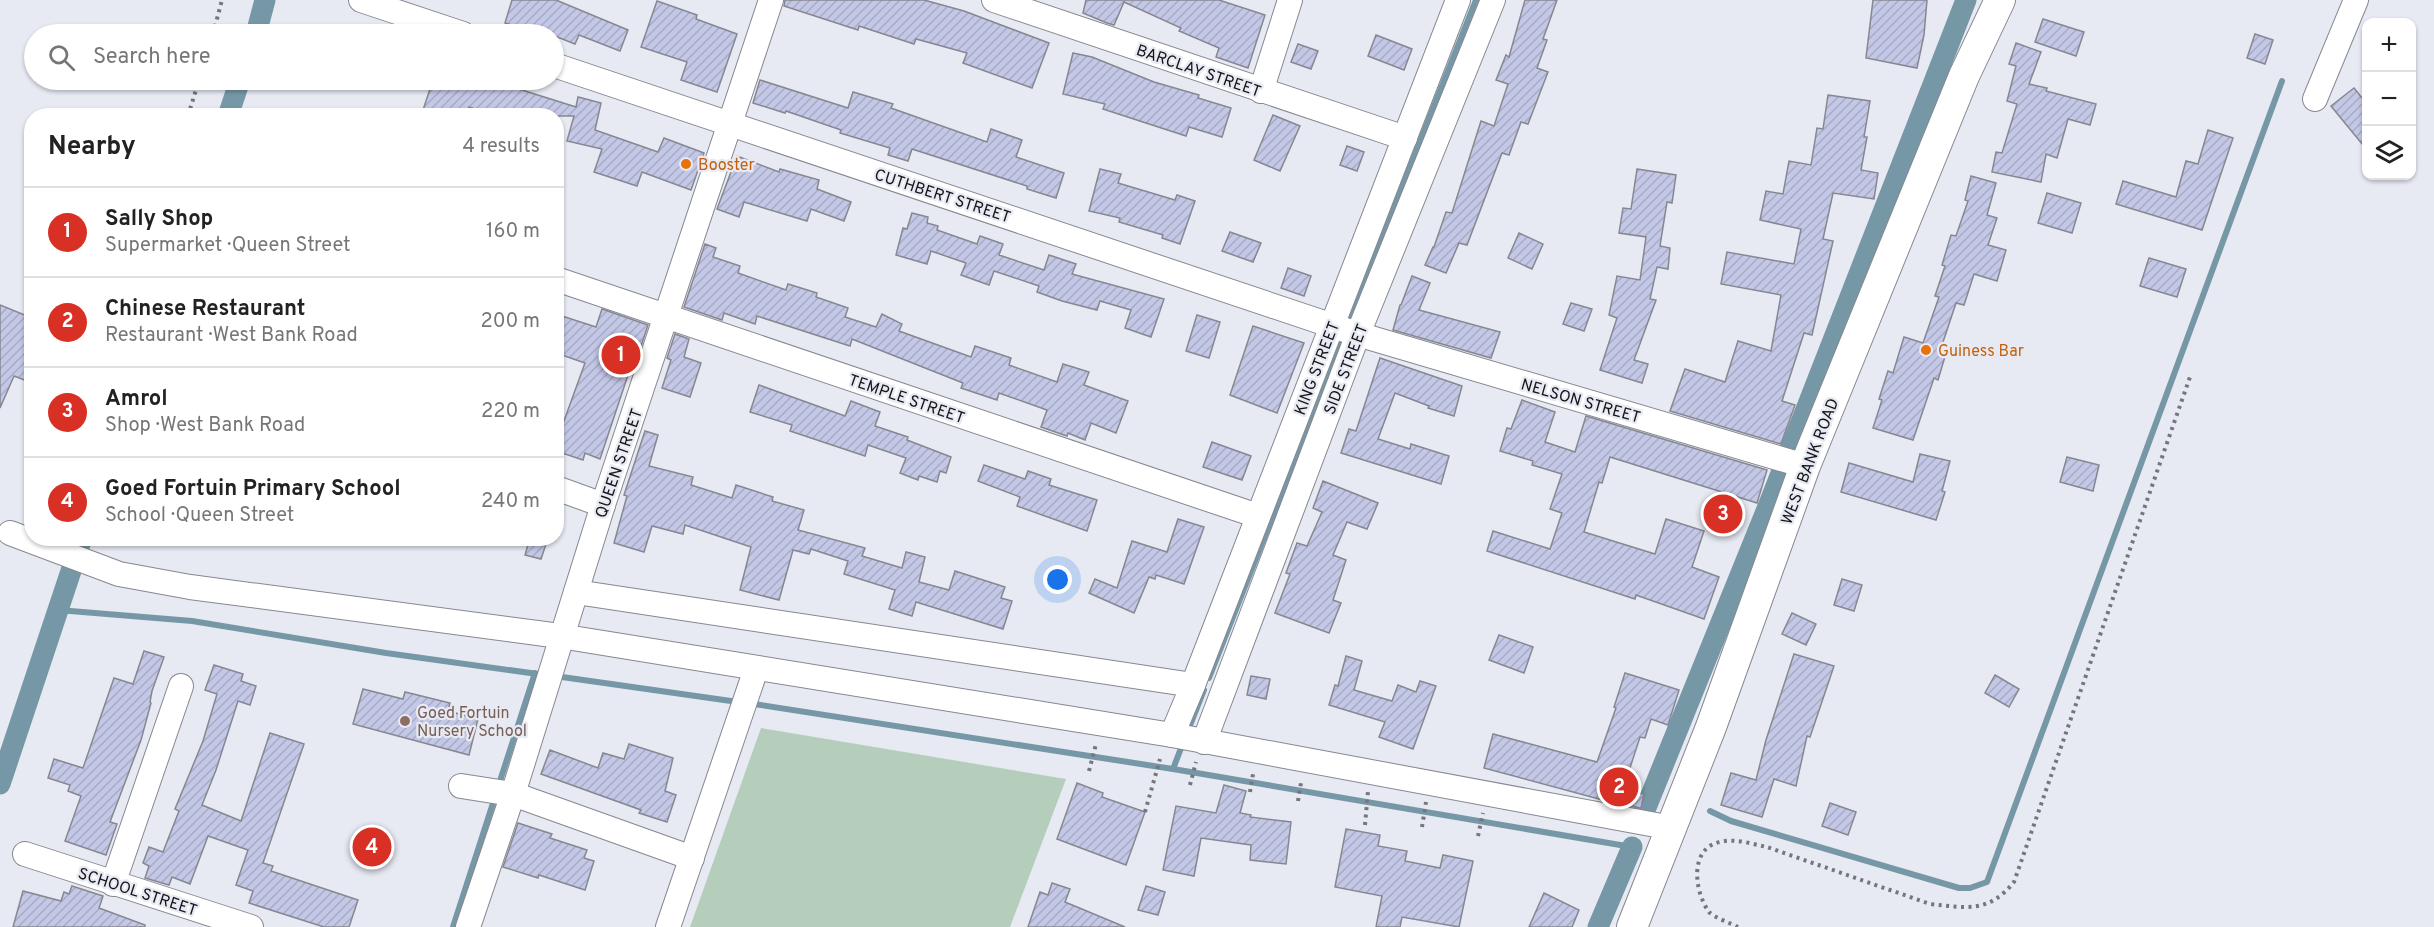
<!DOCTYPE html>
<meta charset="utf-8">
<style>
body{margin:0;font-family:Overpass,sans-serif;background:#f2f2f2;color:#222}
.controls{position:absolute;right:18px;top:18px;display:grid;overflow:hidden;border-radius:12px;box-shadow:0 2px 4px #0004}
.controls button{width:54px;height:54px;display:grid;place-items:center;padding:0;border:0;border-bottom:2px solid #e0e0e0;background:#fff;color:#222;font:30px sans-serif}
.you{position:absolute;left:1058px;top:580px;width:21px;height:21px;margin:-15px;border:4px solid #fff;border-radius:50%;background:#1a73e8;box-shadow:0 0 0 9px #1a73e833}
.badge{display:grid;place-items:center;width:39px;height:39px;border-radius:50%;background:#d93025;color:#fff;font-size:20px;font-weight:700}
.pin{position:absolute;translate:-50% -50%;border:3px solid #fff;box-shadow:0 2px 6px #0006}
.list{margin:0;padding:0;list-style:none}
h2{display:flex;justify-content:space-between;align-items:center;height:78px;margin:0;padding:0 24px;font-size:26px}
h2 small{font-size:20px;font-weight:400;color:#767676}
.list li{display:grid;grid-template-columns:39px 1fr auto;gap:18px;align-items:center;box-sizing:border-box;height:90px;padding:0 24px;border-top:2px solid #e0e0e0}
.list b{display:block;font-size:22px;white-space:nowrap}
.list p{margin:0;font-size:20px;white-space:nowrap;color:#767676}
.list em{font-size:20px;font-style:normal;color:#767676}
.icon{flex:none;width:33px;height:33px;fill:none;stroke:currentColor;stroke-width:2;stroke-linecap:round;stroke-linejoin:round}
.map{position:relative;flex:none;width:2434px;height:927px;overflow:hidden}
.search{position:absolute;background:#fff;box-shadow:0 2px 4px #0004;left:24px;top:24px;width:540px;height:66px;display:flex;align-items:center;gap:15px;box-sizing:border-box;padding:0 21px;border-radius:33px;color:#767676;font-size:22px}
.panel{position:absolute;background:#fff;box-shadow:0 2px 4px #0004;left:24px;top:108px;width:540px;height:438px;border-radius:24px}
.map>svg:first-child{display:block}
.park{fill:#b4cebb}
.lines{fill:none;stroke-linecap:round;stroke-linejoin:round}
.stream{stroke:#7698a6;stroke-width:6}
.canal{stroke:#7698a6;stroke-width:21}
.building{fill:url(#building-hatch);stroke:#868790;stroke-width:1.5}
.minor-casing{stroke:#868891;stroke-width:26}
.major-casing{stroke:#868891;stroke-width:32}
.path{stroke:#75767c;stroke-width:4;stroke-dasharray:3 4.5;stroke-linecap:butt}
.minor{stroke:#fff;stroke-width:24}
.major{stroke:#fff;stroke-width:30}
.food-dot{fill:#e8710a;stroke:#e7e9f3;stroke-width:2}
.education-dot{fill:#8d6e63;stroke:#e7e9f3;stroke-width:2}
.labels{text-anchor:middle;stroke-width:4.5;stroke-linejoin:round;paint-order:stroke}
.street-label{font-size:16px;fill:#131417;stroke:#e7e9f3}
.food-label{font-size:16px;fill:#c56008;stroke:#e7e9f3;text-anchor:start}
.education-label{font-size:16px;fill:#785e54;stroke:#e7e9f3;text-anchor:start}
</style>
<div class="map">
<svg width="2434" height="927" viewBox="0 0 2434 927">
<defs>
<pattern id="building-hatch" width="6" height="6" patternUnits="userSpaceOnUse" patternTransform="scale(1.5)"><rect width="6" height="6" fill="#c4c8e7"/><path d="M-1 1l2-2M0 6l6-6M5 7l2-2" fill="none" stroke="#a8abc5"/></pattern>
</defs>
<rect width="100%" height="100%" fill="#e7e9f3"/>
<!-- park -->
<path class="park" d="M761,728L1066,779L1010,927H690Z"/>
<g class="lines">
<!-- stream -->
<g class="stream">
<path d="M1347,326L1476,0"/>
<path d="M58,610L192,621L386,653L545,675"/>
<path d="M555,676L738,702"/>
<path d="M1209,678L1344,335"/>
<path d="M748,703L1173,769L1632,847"/>
<path d="M1187,733L1204,690"/>
<path d="M1173,769L1183,743"/>
<path d="M498,787L535,673"/>
<path d="M1710,811L1731,821L1959,888H1970L1987,882L2282,81"/>
<path d="M453,927L495,797"/>
</g>
<!-- canal -->
<g class="canal">
<path d="M256,34L265,0"/>
<path d="M228,116L240,80"/>
<path d="M0,784L82,538"/>
<path d="M1645,810L1771,499L1966,0"/>
<path d="M1598,927L1632,847"/>
</g>
</g>
<!-- building -->
<g class="building">
<path d="M512,0H556L628,30L620,51L579,35L575,44L527,25L526,29L505,23Z"/>
<path d="M785,0H924L964,11L1049,43L1032,88L963,63L967,53L916,39L914,44L859,26L858,30L784,6Z"/>
<path d="M1086,0H1219L1265,15L1248,68L1216,57L1219,48L1179,31L1181,28L1124,2L1114,25L1107,23L1083,13Z"/>
<path d="M1525,0H1557L1543,39L1547,40L1537,68L1548,72L1528,124L1521,122L1509,155L1502,153L1467,245L1459,243L1446,273L1425,265L1433,247H1434L1446,212L1452,213L1481,121L1494,126L1508,84L1496,80L1506,55L1509,57Z"/>
<path d="M1873,0H1927L1924,35L1917,68L1866,58Z"/>
<path d="M657,1L697,15L696,19L737,34L717,92L681,80L687,62L641,47Z"/>
<path d="M2043,19L2084,32L2076,56L2035,42Z"/>
<path d="M2255,34L2273,40L2265,64L2247,58Z"/>
<path d="M1376,35L1412,49L1404,70L1368,56Z"/>
<path d="M2016,43L2041,52L2029,84L2047,88L2046,91L2096,104L2090,125L2068,119L2057,158L2046,154L2041,182L1992,172L1996,152L2002,153L2017,104L2007,101L2016,66L2009,64Z"/>
<path d="M1298,44L1318,51L1311,69L1291,62Z"/>
<path d="M1073,53L1092,57L1154,82L1199,95L1198,98L1231,108L1222,137L1189,127L1186,136L1103,109L1105,104L1063,94Z"/>
<path d="M433,80H490L576,107L578,97L601,103L595,130L658,152L664,138L704,153L691,190L642,172L637,186L594,172L602,149L567,141L574,116H495L469,107L467,116H421Z"/>
<path d="M760,80L848,108L853,92L893,104L891,108L987,142L991,129L1022,140L1016,157L1064,173L1056,198L1027,189V186L912,149L908,161L888,155L890,148L840,133L841,130L786,111L785,113L753,103Z"/>
<path d="M2354,88L2367,104V150L2331,106Z"/>
<path d="M1828,95L1870,101L1864,137H1867L1861,170L1878,173L1874,199L1833,193L1823,239L1833,241L1812,335L1804,333L1782,401L1795,405L1781,444L1670,411L1685,369L1725,382L1738,341L1771,351L1781,295L1721,284L1727,252L1794,264L1801,229L1760,220L1766,191L1783,194L1789,161L1811,165L1817,128L1823,129Z"/>
<path d="M1273,115L1300,126L1280,171L1254,160Z"/>
<path d="M2208,130L2233,138L2202,230L2116,204L2123,181L2176,197L2186,161L2198,164Z"/>
<path d="M1347,146L1364,152L1357,171L1340,165Z"/>
<path d="M737,156L779,172L780,169L819,180L817,189L851,202L844,221L811,209L807,221L744,202L739,217L717,209Z"/>
<path d="M1100,169L1121,174L1118,183L1175,200L1177,195L1195,201L1180,244L1162,238L1163,235L1119,222L1120,218L1089,211Z"/>
<path d="M1637,169L1676,175L1672,203L1667,202L1660,246L1670,248L1668,269L1657,267L1650,299L1656,300L1634,360L1648,364L1642,383L1600,370L1617,318L1609,315L1617,276L1640,280L1646,237L1619,233L1623,208L1631,209Z"/>
<path d="M1971,176L1996,183L1987,215L1997,218L1988,245L2006,250L1997,281L1974,274L1964,305L1956,303L1941,348L1947,350L1938,380L1934,378L1913,440L1873,428L1882,400L1879,399L1888,371L1893,373L1904,337L1923,343L1939,297L1935,296L1945,266L1942,265L1951,235L1956,236L1968,201L1965,200Z"/>
<path d="M2047,193L2081,203L2072,233L2038,223Z"/>
<path d="M912,213L928,217L927,223L938,226L937,230L977,244L980,236L1003,244L999,255L1044,270L1049,255L1076,264L1072,274L1164,299L1151,337L1125,328L1131,310L1100,301L1097,310L1062,301L1037,292L1039,286L994,271L989,285L961,275L966,263L931,251L927,264L896,255L903,228L907,229Z"/>
<path d="M1230,232L1261,243L1253,262L1222,251Z"/>
<path d="M1519,233L1543,244L1532,269L1508,258Z"/>
<path d="M705,244L716,248L713,257L740,266L738,273L786,290L788,284L817,293L816,297L848,308L845,317L876,327L882,314L902,324L899,331L971,357L975,346L1011,358L1009,365L1057,382L1063,364L1089,372L1084,385L1128,401L1116,433L1091,423L1085,440L1068,433L1067,436L1041,427L1047,410L999,393L997,400L961,388L963,383L852,339L850,346L757,316L755,324L724,313L722,320L684,307Z"/>
<path d="M2149,258L2186,269L2177,297L2140,286Z"/>
<path d="M1288,268L1311,276L1304,296L1281,288Z"/>
<path d="M1412,276L1430,283L1419,310L1500,332L1491,358L1393,330L1400,305H1401Z"/>
<path d="M1571,303L1592,309L1584,331L1563,324Z"/>
<path d="M0,305L32,318V383L14,376L0,408Z"/>
<path d="M602,309L648,325L640,349L637,348L600,459L585,453L583,460L556,451V443L585,363L556,353V314L596,327Z"/>
<path d="M1197,315L1220,322L1209,358L1186,351Z"/>
<path d="M1253,326L1304,343L1277,413L1230,395Z"/>
<path d="M675,334L689,339L684,357L701,363L690,397L662,388L671,360L667,358Z"/>
<path d="M1380,358L1462,386L1454,416L1428,408L1429,406L1395,393L1378,439L1410,449L1411,444L1449,456L1441,484L1341,453L1349,429L1356,431Z"/>
<path d="M759,385L845,416L851,401L880,412L875,426L908,437L907,440L951,457L946,473L940,471L937,482L919,476L918,480L900,473L906,458L868,445L865,456L790,431L792,425L750,412Z"/>
<path d="M1522,400L1555,412L1545,442L1575,452L1586,416L1767,470L1757,503L1610,457L1602,483L1599,482L1584,532L1655,554L1666,519L1704,531L1692,567L1719,577L1704,619L1636,595L1635,599L1487,551L1493,531L1550,549L1562,513L1550,509L1562,474L1532,465L1533,461L1500,451L1507,428L1511,429Z"/>
<path d="M645,431L658,435L649,466L693,477L691,485L732,498L736,485L773,497L772,501L804,510L798,530L865,548L862,556L902,568L906,552L925,557L919,582L949,590L955,571L1005,587L1001,598L1012,601L1003,629L916,602L912,616L889,609L895,590L844,574L848,561L811,549L809,554L793,550L779,600L740,590L751,547L685,525L683,534L652,526L644,552L614,543L627,496L624,495Z"/>
<path d="M1212,442L1251,456L1242,480L1203,467Z"/>
<path d="M1920,454L1950,461L1942,491L1945,492L1936,520L1841,492L1849,463L1913,482Z"/>
<path d="M2067,457L2099,465L2093,491L2060,482Z"/>
<path d="M984,465L1025,479L1028,471L1051,479L1049,485L1097,500L1087,531L1017,506L1020,497L978,481Z"/>
<path d="M1323,481L1378,503L1367,529L1347,522L1333,555L1346,560L1333,600L1341,603L1329,633L1275,613L1290,574L1286,573L1297,543L1307,546L1322,512L1313,508Z"/>
<path d="M1178,519L1204,527L1184,584L1156,575L1155,579L1149,577L1134,613L1089,593L1095,579L1117,588L1132,541L1167,552Z"/>
<path d="M530,538H548L541,559L525,555Z"/>
<path d="M1842,579L1862,585L1854,611L1834,605Z"/>
<path d="M1792,613L1816,624L1806,645L1782,634Z"/>
<path d="M1499,635L1533,647L1524,673L1489,660Z"/>
<path d="M144,651L164,657L152,691L150,702L151,703L141,740L110,822L117,824L106,855L65,841L81,796L68,791L70,785L48,778L54,759L83,768L114,678L133,684Z"/>
<path d="M1794,654L1834,666L1810,737L1807,736L1796,786L1774,779L1762,817L1721,805L1731,773L1756,780L1766,740Z"/>
<path d="M1346,656L1362,661L1354,690L1392,701L1398,685L1416,692L1420,681L1436,686L1413,749L1379,737L1385,722L1329,705L1335,685L1338,686Z"/>
<path d="M214,665L243,674L241,681L256,686L250,705L238,701L216,770L202,805L241,821L270,733L304,744L263,863L273,866L271,871L358,900L349,927H324L249,903L253,891L236,885L248,850L208,836L190,884L172,877L169,885L145,878L149,866L143,863L149,847L163,852L179,811L175,809L203,741L217,694L205,690Z"/>
<path d="M1625,673L1679,690L1668,725L1651,719L1645,738L1640,737L1629,771L1636,773L1631,791L1644,794L1641,808L1610,802L1484,768L1493,734L1597,762L1616,708L1614,707Z"/>
<path d="M1995,675L2019,689L2009,707L1985,693Z"/>
<path d="M1251,676L1270,679L1266,699L1247,695Z"/>
<path d="M363,689L403,699L405,692L450,703L448,711L478,719L469,755L353,724Z"/>
<path d="M629,744L673,758L665,791L676,795L667,822L639,813L641,810L541,774L550,750L598,768L603,753L624,759Z"/>
<path d="M1077,783L1103,793L1102,797L1145,812L1126,865L1057,839Z"/>
<path d="M1224,785L1246,791L1240,813L1251,815L1250,817L1291,822L1286,864L1250,860L1251,845L1201,838L1194,876L1163,870L1176,806L1216,813Z"/>
<path d="M1830,803L1856,812L1848,835L1822,826Z"/>
<path d="M518,823L552,834L550,838L587,850L584,858L594,861L585,890L539,875L538,878L503,867Z"/>
<path d="M1346,829L1380,835L1378,846L1407,851L1405,861L1440,868L1443,855L1473,861L1459,927L1402,917L1400,927H1376L1382,896L1335,887Z"/>
<path d="M1052,883L1070,889L1065,902L1125,927H1028L1040,892L1048,895Z"/>
<path d="M72,886L103,896L99,908L145,925V927H13L23,891L61,901L64,892L69,894Z"/>
<path d="M1146,886L1165,892L1158,915L1138,910Z"/>
<path d="M1544,893L1579,910L1572,927H1529Z"/>
</g>
<g class="lines">
<!-- minor casing -->
<g class="minor-casing">
<g id="minor">
<path d="M361,0L463,34"/>
<path d="M994,0L1405,138"/>
<path d="M554,65L1354,333L1805,466"/>
<path d="M1261,91L1290,0"/>
<path d="M2315,99L2356,0"/>
<path d="M556,279L1258,516"/>
<path d="M556,488L603,505"/>
<path d="M10,533L119,574L190,587L560,636L1172,735L1672,828"/>
<path d="M576,592L1193,685"/>
<path d="M1172,735L1193,685L1458,0"/>
<path d="M1204,742L1358,334L1493,0"/>
<path d="M461,786L513,794L692,858"/>
<path d="M25,854L251,927"/>
<path d="M113,884L181,686"/>
<path d="M468,927L513,794L603,505L771,0"/>
<path d="M668,927L756,669"/>
</g>
</g>
<!-- major casing -->
<g class="major-casing">
<path id="major" d="M1632,927L1711,727L1805,466L1964,76L2000,0"/>
</g>
<!-- path -->
<g class="path">
<path d="M213,34L222,0"/>
<path d="M188,116L199,80"/>
<path d="M1089,771L1096,744"/>
<path d="M1190,785L1196,762"/>
<path d="M1250,792L1253,774"/>
<path d="M1298,801L1301,783"/>
<path d="M1145,812L1160,759"/>
<path d="M1365,825L1368,791"/>
<path d="M1422,827L1426,802"/>
<path d="M1478,836L1483,813"/>
<path d="M1738,927C1730,923 1715,918 1709,912C1694,891 1689,848 1720,842C1735,838 1752,844 1767,847L1930,904C1967,908 1989,913 2014,882L2190,377"/>
</g>
<!-- minor -->
<use href="#minor" class="minor"/>
<!-- major -->
<use href="#major" class="major"/>
</g>
<!-- markers -->
<g class="food-dot">
<circle cx="686" cy="164" r="6"/>
<circle cx="1926" cy="350" r="6"/>
</g>
<circle class="education-dot" cx="405" cy="721" r="6"/>
<g class="labels">
<!-- street labels -->
<g class="street-label">
<text transform="translate(1199 70) rotate(19)" y="6">BARCLAY STREET</text>
<text transform="translate(943 195) rotate(18)" y="6">CUTHBERT STREET</text>
<text transform="translate(1316 368) rotate(-69)" y="6">KING STREET</text>
<text transform="translate(1345 369) rotate(-69)" y="6">SIDE STREET</text>
<text transform="translate(907 398) rotate(19)" y="6">TEMPLE STREET</text>
<text transform="translate(1581 400) rotate(16)" y="6">NELSON STREET</text>
<text transform="translate(1809 461) rotate(-69)" y="6">WEST BANK ROAD</text>
<text transform="translate(618 463) rotate(-71)" y="6">QUEEN STREET</text>
<text transform="translate(138 891) rotate(18)" y="6">SCHOOL STREET</text>
</g>
<!-- food labels -->
<g class="food-label">
<text x="698" y="170">Booster</text>
<text x="1938" y="356">Guiness Bar</text>
</g>
<!-- education labels -->
<g class="education-label">
<text x="417" y="718">Goed Fortuin<tspan x="417" dy="18">Nursery School</tspan></text>
</g>
</g>
</svg>
<div class="controls">
<button>+</button>
<button>−</button>
<button><svg class="icon" aria-label="layers" viewBox="0 0 24 24"><path d="M12 4l9 5-9 5-9-5zM3 14l9 5 9-5"/></svg></button>
</div>
<div class="you"></div>
<div class="pin badge" style="left:621px;top:355px">1</div>
<div class="pin badge" style="left:1619px;top:787px">2</div>
<div class="pin badge" style="left:1723px;top:514px">3</div>
<div class="pin badge" style="left:372px;top:847px">4</div>
<div class="search"><svg class="icon" aria-label="search" viewBox="0 0 24 24"><circle cx="10" cy="10" r="6"/><path d="M15 15l6 6"/></svg>Search here</div>
<section class="panel">
<h2>Nearby<small>4 results</small></h2>
<ul class="list">
<li><span class="badge">1</span><div><b>Sally Shop</b><p>Supermarket · Queen Street</p></div><em>160 m</em></li>
<li><span class="badge">2</span><div><b>Chinese Restaurant</b><p>Restaurant · West Bank Road</p></div><em>200 m</em></li>
<li><span class="badge">3</span><div><b>Amrol</b><p>Shop · West Bank Road</p></div><em>220 m</em></li>
<li><span class="badge">4</span><div><b>Goed Fortuin Primary School</b><p>School · Queen Street</p></div><em>240 m</em></li>
</ul>
</section>
</div>
